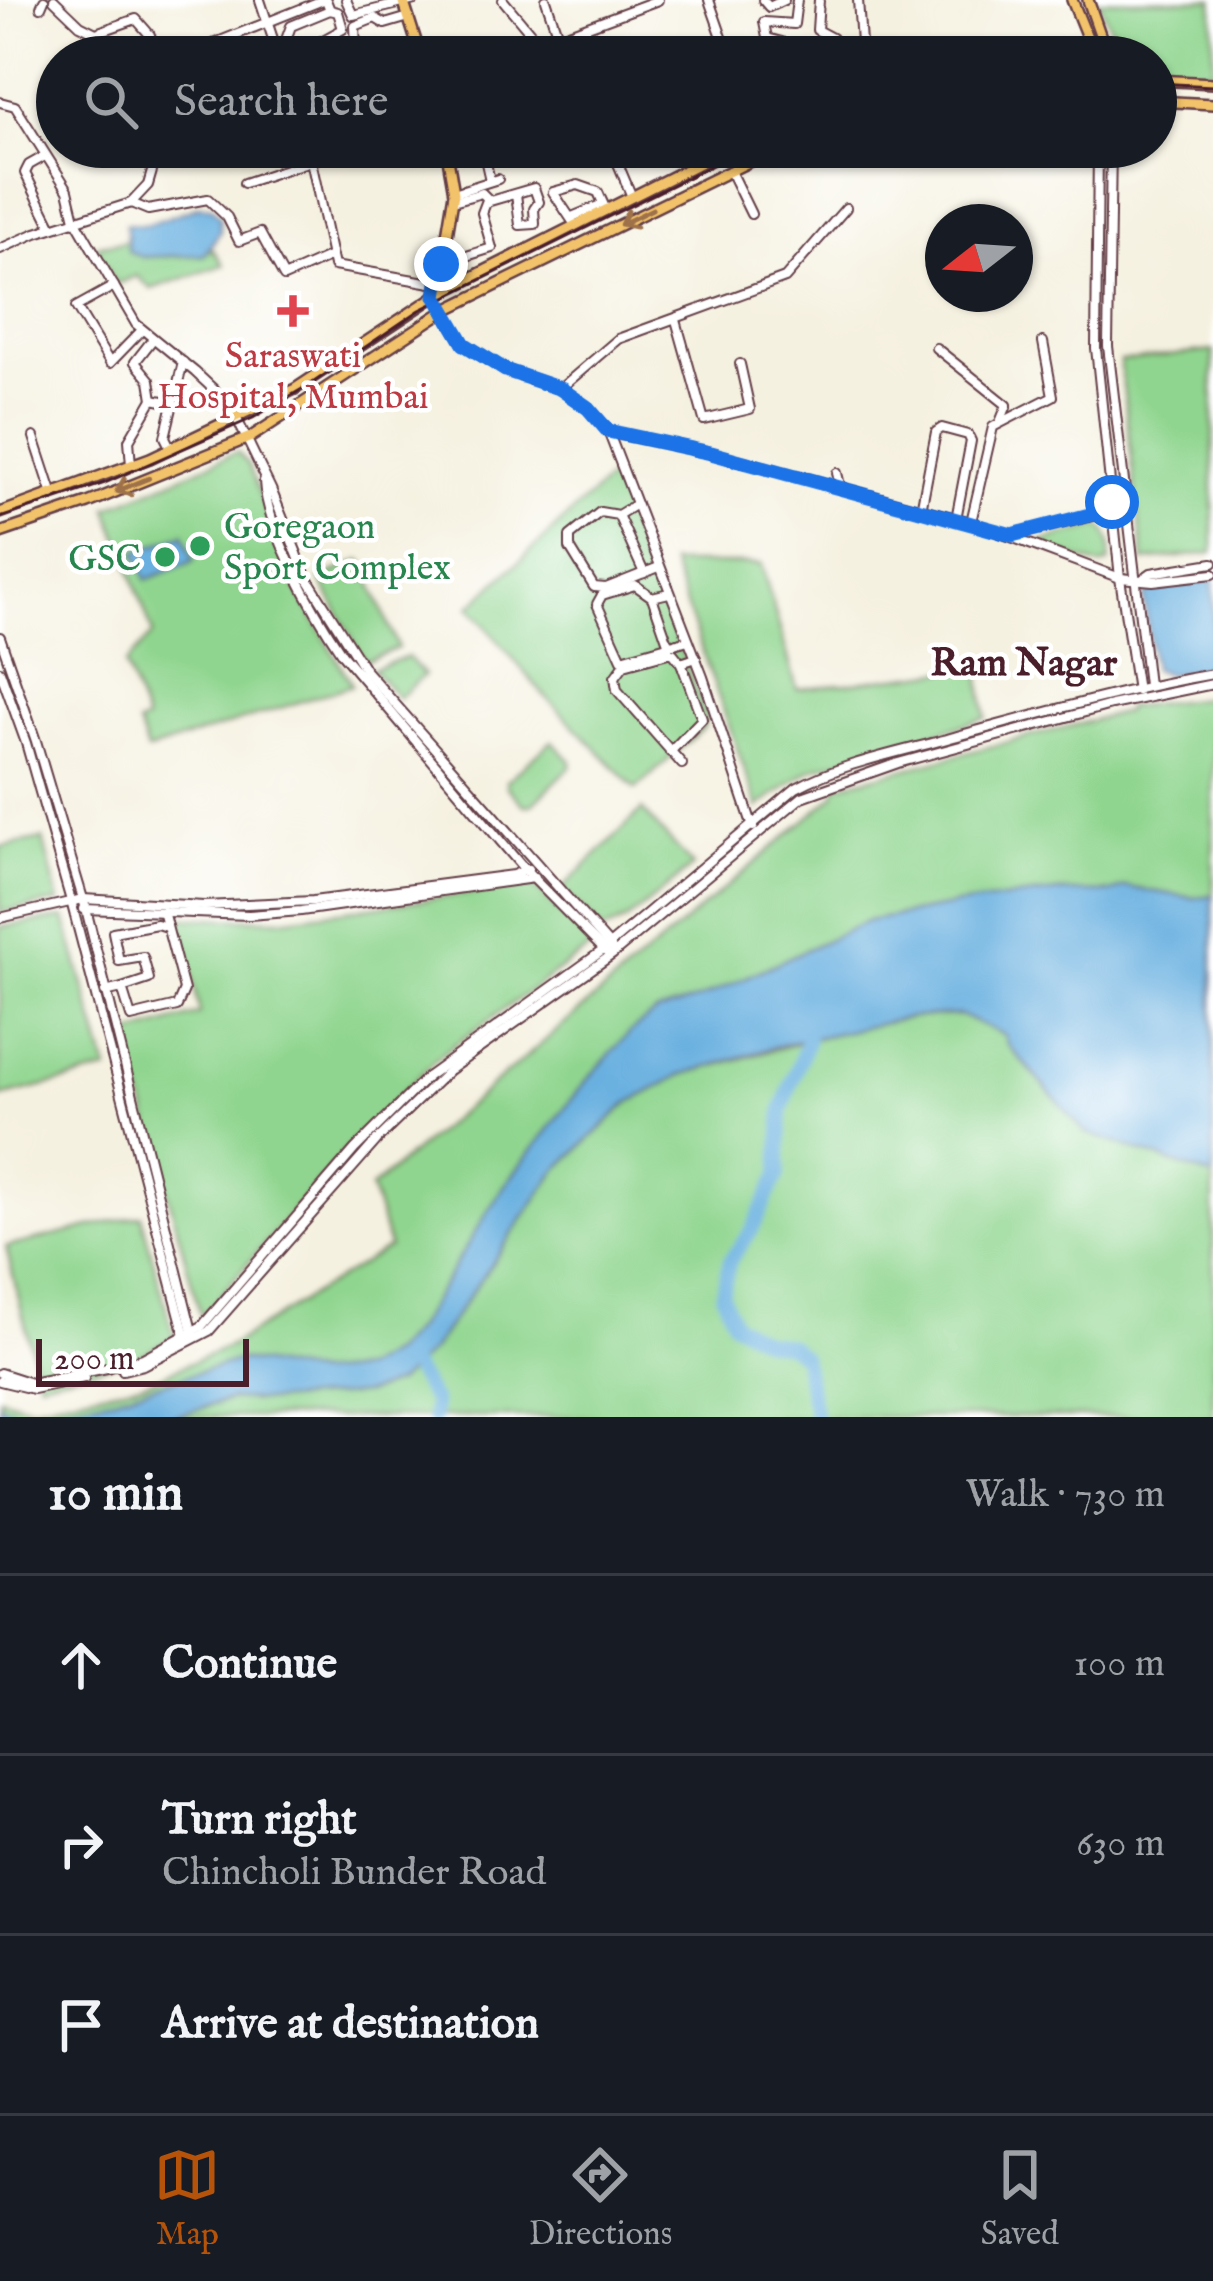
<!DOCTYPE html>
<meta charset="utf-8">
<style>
body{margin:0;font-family:"IM FELL English",serif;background:#20242c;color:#f1f3f6}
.compass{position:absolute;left:925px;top:204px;width:108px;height:108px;border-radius:50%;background:#171b24;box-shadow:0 3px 9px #0004;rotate:253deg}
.scale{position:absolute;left:36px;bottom:30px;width:213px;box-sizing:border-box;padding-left:12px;border:6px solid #4a1f2b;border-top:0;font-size:33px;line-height:42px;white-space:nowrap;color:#4a1f2b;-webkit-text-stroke:9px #fff;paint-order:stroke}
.stop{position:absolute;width:36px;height:36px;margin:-27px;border:9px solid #1a73e8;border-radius:50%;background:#fff}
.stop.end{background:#1a73e8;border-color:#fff;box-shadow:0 3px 12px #0008}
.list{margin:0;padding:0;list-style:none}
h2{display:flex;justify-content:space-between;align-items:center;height:156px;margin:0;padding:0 48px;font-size:51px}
h2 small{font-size:39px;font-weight:400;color:#9ea1a6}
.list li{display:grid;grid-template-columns:78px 1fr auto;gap:36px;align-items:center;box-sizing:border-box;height:180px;padding:0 48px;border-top:3px solid #363941}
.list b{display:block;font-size:45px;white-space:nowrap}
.list p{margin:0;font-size:39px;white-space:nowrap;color:#9ea1a6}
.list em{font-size:39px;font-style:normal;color:#9ea1a6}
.icon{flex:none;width:66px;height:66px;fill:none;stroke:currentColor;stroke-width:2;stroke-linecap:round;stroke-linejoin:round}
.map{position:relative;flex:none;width:1213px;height:1417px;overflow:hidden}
.search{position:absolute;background:#171b24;box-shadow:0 3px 9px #0004;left:36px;right:36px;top:36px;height:132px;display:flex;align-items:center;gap:30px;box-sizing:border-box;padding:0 42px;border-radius:66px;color:#9ea1a6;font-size:45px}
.sheet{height:696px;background:#171b24}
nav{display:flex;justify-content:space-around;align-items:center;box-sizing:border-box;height:168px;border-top:3px solid #363941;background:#171b24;font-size:33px;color:#9ea1a6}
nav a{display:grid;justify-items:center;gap:6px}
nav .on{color:#b45309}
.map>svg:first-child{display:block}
.green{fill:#90d58f;stroke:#6d7a5d;stroke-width:3}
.water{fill:#69b0e0;stroke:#5a6886;stroke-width:3}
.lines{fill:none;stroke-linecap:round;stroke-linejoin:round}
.river{stroke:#69b0e0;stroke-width:14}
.minor-casing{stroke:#643e46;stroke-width:12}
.major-casing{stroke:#643e46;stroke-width:14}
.minor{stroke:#fff;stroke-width:8}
.major{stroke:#f2c36a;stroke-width:9}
.rail{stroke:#4a1f2b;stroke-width:3}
.oneway{stroke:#9e714a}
.route{stroke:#1a73e8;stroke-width:15}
.health-dot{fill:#e0444e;stroke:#fff;stroke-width:4.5}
.leisure-dot{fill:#2e9e5b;stroke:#fff;stroke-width:4.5}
.labels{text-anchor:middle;stroke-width:9;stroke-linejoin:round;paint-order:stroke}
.health-label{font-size:36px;fill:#be3a42;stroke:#fff}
.leisure-label{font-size:36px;fill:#27864d;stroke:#fff;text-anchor:start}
.neighbourhood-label{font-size:39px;font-weight:bold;fill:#4a1f2b;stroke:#fff}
</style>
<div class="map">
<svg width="1213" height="1417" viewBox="0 0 1213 1417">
<rect width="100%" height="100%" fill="#fff"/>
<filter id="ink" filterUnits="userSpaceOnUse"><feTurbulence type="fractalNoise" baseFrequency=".00833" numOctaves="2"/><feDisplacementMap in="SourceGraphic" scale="24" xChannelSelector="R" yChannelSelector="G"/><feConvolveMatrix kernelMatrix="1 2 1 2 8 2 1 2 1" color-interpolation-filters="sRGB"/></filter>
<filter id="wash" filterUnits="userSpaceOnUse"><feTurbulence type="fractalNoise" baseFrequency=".004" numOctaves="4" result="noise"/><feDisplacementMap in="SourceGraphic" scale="48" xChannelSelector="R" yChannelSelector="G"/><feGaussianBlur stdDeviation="2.7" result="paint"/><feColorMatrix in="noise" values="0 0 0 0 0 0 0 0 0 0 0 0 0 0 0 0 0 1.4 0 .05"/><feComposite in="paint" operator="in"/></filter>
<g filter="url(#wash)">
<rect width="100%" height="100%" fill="#f5f1e0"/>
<!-- green -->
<g class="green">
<path d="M1099,0H1213V70L1156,67V57H1122Z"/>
<path d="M127,241L129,251L142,257L204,255L212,248L224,265L151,289L137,276L116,284L95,246Z"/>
<path d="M1213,351V553L1144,561L1120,361Z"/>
<path d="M237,452L248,464L294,584L352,685L147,751L138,725L146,721L125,665L153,634L108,508Z"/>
<path d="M612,476L706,715L704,727L636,789L542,693L470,607Z"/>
<path d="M1100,526C1112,535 1111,549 1109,563L1101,566L1053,551L1043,541Z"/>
<path d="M362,560L398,648L365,661L320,579Z"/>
<path d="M761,564L797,689L979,667L986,718L811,769L758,807L671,564Z"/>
<path d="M407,657L424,675L398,698L372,669Z"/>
<path d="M1213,697V895L1195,898L1125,887L1110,893L1058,892L957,905L868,921L699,999L655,1013L502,1189L417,1327L393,1352L362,1370L316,1374L241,1360L114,1397L21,1413L0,1405V1397L29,1406L146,1382L230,1346L389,1247L371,1188L835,795L837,786L1125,712L1127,707Z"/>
<path d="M552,741L571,761V766L532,805H524L507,787L506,781Z"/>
<path d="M642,810L693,866L626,921L603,931L562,889Z"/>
<path d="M43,839L59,902L0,912V847Z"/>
<path d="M533,885L593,946L443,1053L362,1131L204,1314H200L126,1036L200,1014L180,918L280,919Z"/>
<path d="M65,918L108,1071L0,1097V927Z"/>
<path d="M960,1015L1005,1035L1085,1132L1213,1177V1417H172L231,1399L273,1401L430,1352L556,1171L627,1104L681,1075L846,1030L912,1017Z"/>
<path d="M141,1215L174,1337L132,1360L39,1381L6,1247Z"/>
</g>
<!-- water -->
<g class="water">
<path d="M199,206L211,207L220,217V232L204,255L142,257L128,251L126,224L146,225Z"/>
<path d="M184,534L194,561L146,580L136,552Z"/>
<path d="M1213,580V667L1168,675L1153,669L1144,597L1155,586Z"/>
<path d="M1125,887L1195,898L1213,895V1177L1085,1132L1007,1044L1004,1035L960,1015L912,1017L782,1045L681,1075L627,1104L556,1171L430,1352L397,1383L365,1394L273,1401L231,1399L172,1417H0V1405L21,1413L114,1397L241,1360L316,1374L362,1370L393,1352L417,1327L502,1189L587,1080L630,1032L655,1013L699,999L868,921L957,905L1058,892L1110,893Z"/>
</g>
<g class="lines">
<!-- river -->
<g class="river">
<path d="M808,1039L782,1110L779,1174L752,1230L730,1260L722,1294L734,1323L766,1341L789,1345L803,1356L815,1417"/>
<path d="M413,1368L434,1402L433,1417"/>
</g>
</g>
</g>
<g filter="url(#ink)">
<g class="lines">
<!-- minor casing -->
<g class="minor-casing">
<g id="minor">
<path d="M54,0L80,25L96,33L136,19L150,35L158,57"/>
<path d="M260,0L279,57"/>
<path d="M346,0L353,15L415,0"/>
<path d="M503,0L539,43"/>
<path d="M546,0L558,36"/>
<path d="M709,0L729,57"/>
<path d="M763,0L769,7L784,0"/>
<path d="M819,0L817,30L832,38L828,57"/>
<path d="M858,0L862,57"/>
<path d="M41,7L44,0"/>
<path d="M180,57L323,0"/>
<path d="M202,57L235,42L243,57"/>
<path d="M288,57L284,45L291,26L330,10"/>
<path d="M316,57L314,45L343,29L338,12L330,10L326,0"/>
<path d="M366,57L356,48L355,26L375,18L385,24L409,17"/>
<path d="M504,57L658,0"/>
<path d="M784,57L782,42L767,38L764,22L794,24L797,0"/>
<path d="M837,57L846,53L849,57"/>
<path d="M0,102L15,106L68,190L75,219L136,324L195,372L224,399L236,417L271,489L306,576L365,670L611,947"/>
<path d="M308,147L334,266L437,284"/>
<path d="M611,147L632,197"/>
<path d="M1098,147L1096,348L1120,578L1137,691"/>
<path d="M1111,147L1108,346L1148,685"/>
<path d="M240,155L266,147"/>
<path d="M45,156L29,165L25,173L52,227"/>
<path d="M730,171L751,214"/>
<path d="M489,176L486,163L526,147"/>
<path d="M244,183L353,147"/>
<path d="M454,193L498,179"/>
<path d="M453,201L482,193L490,201L534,188L539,202L534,209L535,224L520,225L516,194"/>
<path d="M131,203L148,210L208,199L227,217L239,241L260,233L284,277L331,256"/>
<path d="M572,217L603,204"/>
<path d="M575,225L553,192L578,185L598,192L606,210"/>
<path d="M0,249L36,233L131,203L148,185L159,147"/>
<path d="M441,264L492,248L482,213L487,200"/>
<path d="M114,286L76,307L110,363L142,330"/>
<path d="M444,311L464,344L505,370L561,389L588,408L608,431L703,677L753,827"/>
<path d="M676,320L704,420L750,409L740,364"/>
<path d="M153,339L135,362L150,380L153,399"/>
<path d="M936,348L1007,405L1000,422"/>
<path d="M561,388L618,339L785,278L846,208"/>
<path d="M609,432L711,453L971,522L1120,578L1153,581L1213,574"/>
<path d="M34,437L53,495"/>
<path d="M171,449L165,437L183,362"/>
<path d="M131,465L129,440L153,399L173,403"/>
<path d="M837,473L841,489"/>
<path d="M264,481C266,529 315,614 342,654L525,870L606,952"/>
<path d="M636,504L618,515L600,512L570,536V548L594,587L606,588L659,567"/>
<path d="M921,510L936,432L942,428L968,435L971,441L956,519"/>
<path d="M618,515L644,573"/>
<path d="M971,522L993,427L1053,396L1043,342"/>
<path d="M1013,535L1127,508"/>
<path d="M1144,578L1151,573L1213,563"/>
<path d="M669,593L652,597L635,585L602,595L597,604L622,659L688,640"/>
<path d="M652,597L669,646"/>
<path d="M0,637L36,741L86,909L193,1335"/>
<path d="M0,671L26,743L71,901L186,1339"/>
<path d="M670,752L702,719L681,663"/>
<path d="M682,764L617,690L615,677L624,665L668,653H673L681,663L696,658"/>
<path d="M84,909L249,915L301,911L534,878"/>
<path d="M0,918L83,899L204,906L313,901L513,875L528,869"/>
<path d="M122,988L149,979L143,957L119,961L113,932L157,924L166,927"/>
<path d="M105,992L122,988L131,1017L177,1006L184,990L163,911"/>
<path d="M123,1370L143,1365L209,1331L377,1140L449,1070L613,954L802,797L898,763L1111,705L1213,684"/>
<path d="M0,1373L31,1383L107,1368L143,1358L202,1326L355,1149L427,1077L602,951L796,788C844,762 902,752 954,737C1040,714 1125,689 1213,674"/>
<path d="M0,1381L33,1389L84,1378"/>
</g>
</g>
<!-- major casing -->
<g class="major-casing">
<g id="major">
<path d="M403,0L421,57"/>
<path d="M1072,0L1095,57"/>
<path d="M1088,0L1108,57"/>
<path d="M1156,80L1213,83"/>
<path d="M1156,101L1213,104"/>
<path d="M437,295L454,193L446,147"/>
<path d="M0,513L150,458L295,389L437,295L731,147"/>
<path d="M0,533L88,503L251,437L444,311L779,147"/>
</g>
</g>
<!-- minor -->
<use href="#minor" class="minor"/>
<!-- major -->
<use href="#major" class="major"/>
<!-- rail -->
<g class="rail">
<path d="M1156,83L1213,86"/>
<path d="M0,518L105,483L253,418L314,382L420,310L749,147"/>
</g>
</g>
<!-- one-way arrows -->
<defs><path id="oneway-shaft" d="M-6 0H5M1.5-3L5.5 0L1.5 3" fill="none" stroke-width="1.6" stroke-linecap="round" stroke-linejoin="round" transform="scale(3)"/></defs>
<g class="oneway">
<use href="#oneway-shaft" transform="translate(636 217) rotate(154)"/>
<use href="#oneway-shaft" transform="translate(132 485) rotate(158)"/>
</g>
</g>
<g class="lines" filter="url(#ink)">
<!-- route -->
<path class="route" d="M441,264L436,296L464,344L505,370L561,389L588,408L608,431L711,453L1012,535L1113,509L1112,502"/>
</g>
<!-- markers -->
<path class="health-dot" d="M287 293h12v12h12v12h-12v12h-12v-12h-12v-12h12z"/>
<g class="leisure-dot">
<circle cx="200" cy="546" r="12"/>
<circle cx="165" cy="557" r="12"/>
</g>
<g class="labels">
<!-- health labels -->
<g class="health-label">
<text x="293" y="367">Saraswati<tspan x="293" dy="41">Hospital, Mumbai</tspan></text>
</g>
<!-- leisure labels -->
<g class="leisure-label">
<text x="224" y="538">Goregaon<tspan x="224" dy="41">Sport Complex</tspan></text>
<text x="141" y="570" text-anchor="end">GSC</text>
</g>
<!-- neighbourhood labels -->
<g class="neighbourhood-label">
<text x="1024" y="675">Ram Nagar</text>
</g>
</g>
</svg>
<svg class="compass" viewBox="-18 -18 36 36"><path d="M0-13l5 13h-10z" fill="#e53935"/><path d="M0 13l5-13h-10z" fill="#9ea1a6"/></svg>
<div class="scale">200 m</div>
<div class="stop" style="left:1112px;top:502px"></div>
<div class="stop end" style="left:441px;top:264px"></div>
<div class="search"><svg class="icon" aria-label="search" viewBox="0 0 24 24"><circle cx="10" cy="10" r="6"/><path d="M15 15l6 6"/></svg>Search here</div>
</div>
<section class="sheet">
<h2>10 min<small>Walk · 730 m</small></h2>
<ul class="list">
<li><svg class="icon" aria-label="ahead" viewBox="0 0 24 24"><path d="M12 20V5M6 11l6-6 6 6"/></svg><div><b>Continue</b></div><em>100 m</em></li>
<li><svg class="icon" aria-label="right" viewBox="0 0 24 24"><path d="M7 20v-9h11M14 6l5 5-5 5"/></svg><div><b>Turn right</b><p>Chincholi Bunder Road</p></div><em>630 m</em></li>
<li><svg class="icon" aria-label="arrive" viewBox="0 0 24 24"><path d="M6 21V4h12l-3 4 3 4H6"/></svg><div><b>Arrive at destination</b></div></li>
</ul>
</section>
<nav>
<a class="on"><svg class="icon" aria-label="map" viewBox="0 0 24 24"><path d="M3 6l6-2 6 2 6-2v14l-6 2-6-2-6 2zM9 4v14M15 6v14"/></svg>Map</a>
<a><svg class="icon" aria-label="directions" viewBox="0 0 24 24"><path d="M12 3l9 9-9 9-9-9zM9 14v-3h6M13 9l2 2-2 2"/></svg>Directions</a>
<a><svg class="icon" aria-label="saved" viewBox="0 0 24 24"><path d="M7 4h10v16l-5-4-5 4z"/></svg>Saved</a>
</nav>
